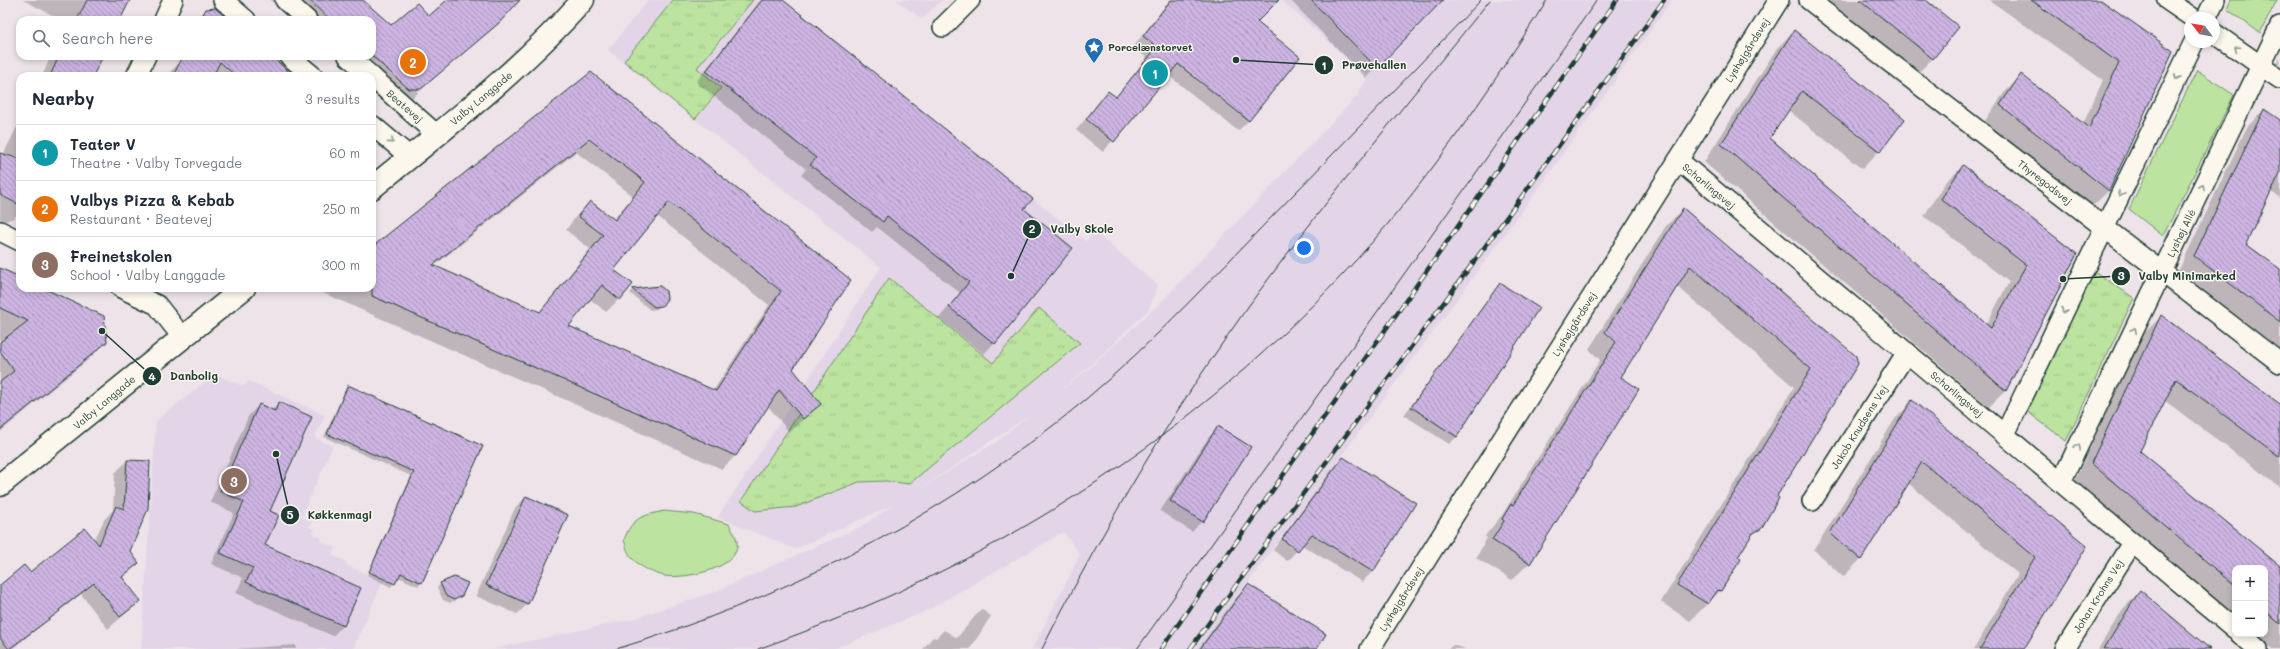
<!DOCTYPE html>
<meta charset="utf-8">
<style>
body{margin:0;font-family:Mali,sans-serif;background:#f6f6f7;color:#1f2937}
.controls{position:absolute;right:12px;bottom:12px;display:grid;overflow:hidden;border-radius:8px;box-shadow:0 2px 6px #0003}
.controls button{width:36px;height:36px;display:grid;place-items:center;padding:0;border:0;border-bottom:1px solid #e0e1e3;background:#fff;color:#1f2937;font:20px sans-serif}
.compass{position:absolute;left:2184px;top:12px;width:36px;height:36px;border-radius:50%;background:#fff;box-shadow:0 2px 6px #0003;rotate:301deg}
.you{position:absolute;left:1304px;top:248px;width:14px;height:14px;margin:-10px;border:3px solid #fff;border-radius:50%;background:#1a73e8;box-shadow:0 0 0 6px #1a73e833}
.badge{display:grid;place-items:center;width:26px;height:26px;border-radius:50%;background:#1f6fb2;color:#fff;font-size:13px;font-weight:700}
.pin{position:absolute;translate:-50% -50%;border:2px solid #fff;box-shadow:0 1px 4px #0006}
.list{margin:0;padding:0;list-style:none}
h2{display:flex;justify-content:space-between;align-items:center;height:52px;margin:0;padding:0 16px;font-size:17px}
h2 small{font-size:13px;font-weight:400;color:#747a83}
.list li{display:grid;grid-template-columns:26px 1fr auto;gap:12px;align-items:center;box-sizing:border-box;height:56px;padding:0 16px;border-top:1px solid #e0e1e3}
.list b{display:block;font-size:15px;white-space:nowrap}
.list p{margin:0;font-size:13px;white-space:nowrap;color:#747a83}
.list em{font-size:13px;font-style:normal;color:#747a83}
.icon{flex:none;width:22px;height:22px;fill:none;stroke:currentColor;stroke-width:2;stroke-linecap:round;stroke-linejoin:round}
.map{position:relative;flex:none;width:2280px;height:649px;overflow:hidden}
.search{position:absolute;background:#fff;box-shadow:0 2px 6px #0003;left:16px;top:16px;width:360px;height:44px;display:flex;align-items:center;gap:10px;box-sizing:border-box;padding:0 14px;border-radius:12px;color:#747a83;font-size:15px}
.panel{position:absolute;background:#fff;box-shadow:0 2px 6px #0003;left:16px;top:72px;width:360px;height:220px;border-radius:12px}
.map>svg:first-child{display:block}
.built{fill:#e3d5e7;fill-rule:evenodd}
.green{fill:#bce39f;stroke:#6e906a}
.park{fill:url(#park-tufts);stroke:#6e906a}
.shadow{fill:#0003;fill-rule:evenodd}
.building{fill:url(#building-back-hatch);stroke:#1f3d34;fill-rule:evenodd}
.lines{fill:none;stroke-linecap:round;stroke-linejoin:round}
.street-casing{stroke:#1f3d34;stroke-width:22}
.secondary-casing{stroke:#1f3d34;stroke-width:25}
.street{stroke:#fbf7ec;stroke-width:19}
.secondary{stroke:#fbf7ec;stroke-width:22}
.tram{stroke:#1f3d34;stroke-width:1}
.rail-casing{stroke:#1f3d34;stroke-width:4.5}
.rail{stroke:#fbf7ec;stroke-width:3;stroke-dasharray:9;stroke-linecap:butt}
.oneway{stroke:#8d9a90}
.labels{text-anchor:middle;stroke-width:3;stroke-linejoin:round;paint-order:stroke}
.poi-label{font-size:10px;font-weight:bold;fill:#1f3d34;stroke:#fbf7ec;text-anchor:start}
.street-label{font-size:10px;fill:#1f3d34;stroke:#fbf7ec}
.leader{fill:none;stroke:#1f3d34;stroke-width:1.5}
.callout-dot{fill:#1f3d34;stroke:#fbf7ec;stroke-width:1.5}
.mark-label{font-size:12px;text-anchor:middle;font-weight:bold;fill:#fff}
.callout-label{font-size:11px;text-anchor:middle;font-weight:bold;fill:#1f3d34;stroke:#fbf7ec;stroke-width:3;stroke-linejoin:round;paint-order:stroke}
</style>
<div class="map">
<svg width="2280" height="649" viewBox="0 0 2280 649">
<defs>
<pattern id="park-tufts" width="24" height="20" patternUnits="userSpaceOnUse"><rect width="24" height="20" fill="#bce39f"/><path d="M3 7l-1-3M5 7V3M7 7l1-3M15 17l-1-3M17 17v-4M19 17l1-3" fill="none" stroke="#a1c48a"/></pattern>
<pattern id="building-back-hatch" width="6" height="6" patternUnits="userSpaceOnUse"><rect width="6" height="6" fill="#cdb4e2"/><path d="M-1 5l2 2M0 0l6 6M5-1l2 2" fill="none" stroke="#a694b8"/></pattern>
</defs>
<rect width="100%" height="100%" fill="#ede3e9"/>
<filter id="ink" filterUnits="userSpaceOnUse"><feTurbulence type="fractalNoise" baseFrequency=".025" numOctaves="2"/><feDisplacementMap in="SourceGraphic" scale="8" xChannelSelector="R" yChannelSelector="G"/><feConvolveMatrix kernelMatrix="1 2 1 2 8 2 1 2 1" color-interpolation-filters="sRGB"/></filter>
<g filter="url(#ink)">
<!-- built -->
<g class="built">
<path d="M648,0H782L1086,241L1094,232L1158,285L1149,309L1092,364L1053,396L1092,366L1161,302L1358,95L1368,76L1281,0H1672L1536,192L1199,649H1032L1080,555L1064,532L924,612L834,649H493L633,619L714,592L860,527L893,505L795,549L718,517L881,267L608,50ZM1030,415L996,442L921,488Z"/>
<path d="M896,0H942L922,19Z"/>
<path d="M215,374L243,386L249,381L325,415L315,438L333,446L301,517L312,522L309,527L314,530L313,534L322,538L321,541L336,548L332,555L347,562L346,565L383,581L353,649H141L156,421Z"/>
</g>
<!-- green -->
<g class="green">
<path d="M2231,0H2277L2260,33L2227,9Z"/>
<path d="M2197,70L2234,95L2163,236L2129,209Z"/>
<path d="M664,511L694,514L729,524C731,529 736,535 737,541C742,569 684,579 665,576C654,574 640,567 633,559C628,555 626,546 624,540C632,517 642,516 664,511Z"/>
</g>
<!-- park -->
<g class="park">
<path d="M673,0H753L697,68L721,88L695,119L624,61Z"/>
<path d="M2094,271L2134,298L2066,441L2024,409Z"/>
<path d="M889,278L993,363L1039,308L1080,343L909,484L886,481L859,482L796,507L755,511L741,501Z"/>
</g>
<!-- shadow -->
<g class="shadow">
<path d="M23,0H129L119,20H62Z"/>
<path d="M270,0H360L391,26L429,17L449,0H519L496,24L417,91L418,93L404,105L360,76L338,56H372V20H296Z"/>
<path d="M761,0H782L1023,209L994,343L984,354L939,318L960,293L877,227L872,232L801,175L806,169L696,82Z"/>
<path d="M1170,0H1278L1255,22L1249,120L1238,131L1167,74L1103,152L1076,130L1108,93L1115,98L1147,58L1133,47Z"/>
<path d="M1290,0H1442L1366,78Z"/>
<path d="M1822,0H1925L1958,27L1932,59L1915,76Z"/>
<path d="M1989,0H2099L2172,52L2108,191L2091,208L1984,122L2004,93L2021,76L2083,124L2103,80Z"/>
<path d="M206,10L228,20H197Z"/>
<path d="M1794,31L1904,119L1879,151L1862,169L1788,110L1768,138L1986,325L2009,282L1924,216L1945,183L1963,166L2076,254L2006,390L1989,407L1704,162L1777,48Z"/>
<path d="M51,56H102L92,76H42Z"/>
<path d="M178,56H269L293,76H202Z"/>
<path d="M2280,57V66L2277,64Z"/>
<path d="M181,61L193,76H166Z"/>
<path d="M591,73L850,280L791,369L820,404L789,432L768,406L735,456L722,469L321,292L325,288H372V249ZM576,152L633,196L613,220L590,202L577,215L566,230L590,249L539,313L433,267ZM657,216L769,305L713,391L568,326L590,299L606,312L619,299L613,270Z"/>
<path d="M2264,110L2280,121V198L2270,191L2244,244L2280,270V352L2177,274L2247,127Z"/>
<path d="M20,121V211L14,218L3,222L0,221V155H3Z"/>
<path d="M1683,209L1855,356L1775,496L1760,528L1747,540L1737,557L1721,590L1690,621L1661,602L1794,387L1677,286L1619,378L1529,563L1512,580L1476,558L1487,538L1485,536L1502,515L1600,360L1589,349L1666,226Z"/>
<path d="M0,268L20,278V288H42L106,342L89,359L0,432Z"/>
<path d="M1501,285L1457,437L1449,444L1404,415Z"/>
<path d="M659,287L661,305L657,309L650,310L630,293L633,290Z"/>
<path d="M2162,316L2280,405V487L2164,400L2139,451L2280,568V649H2272L2254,634H2265V568H2235V617L2075,480L2144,333Z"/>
<path d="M348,387L482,447L421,582L418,586L398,577L391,587L367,575L411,476L324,437L345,390Z"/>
<path d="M1912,402L2086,546L2022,649H1974L2018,574L1908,483L1860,560L1843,577L1814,550L1895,419Z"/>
<path d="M279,403L264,545L343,625L333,636L236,593L243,578L211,564L234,513L210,502L249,415L259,405L272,410Z"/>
<path d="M1218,427L1202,521L1192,532L1160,511L1208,438Z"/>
<path d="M1343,459L1373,571L1362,582L1302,545L1287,561L1273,550L1332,469Z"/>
<path d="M127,461L129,551L138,563L122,578L140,601L108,629L81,594L12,649H0V586L94,541L104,520L113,510L115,473Z"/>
<path d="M526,497L528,604L517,614L476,596L515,508Z"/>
<path d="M441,584L461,596L450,603L443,600L437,587Z"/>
<path d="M1248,586L1315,649H1198L1235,599Z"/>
<path d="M2140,591L2208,649H2098L2123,609Z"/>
<path d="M981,609L991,616L970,649H923L933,637L936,638L944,630L957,638Z"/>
<path d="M296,645V649H234Z"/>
<path d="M1453,645L1466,649H1448Z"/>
</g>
<!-- building -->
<g class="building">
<path d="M87,0H130L120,20H77Z"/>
<path d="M309,0H363L391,25L417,3L429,16L447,0H520L499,23L421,89H409L372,56V20H330Z"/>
<path d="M762,0H783L1033,199L1024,209L1073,248L995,344L949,307L969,282L887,216L883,222L810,165L816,158L706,71Z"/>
<path d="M1171,0H1279L1257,22L1300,57L1249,121L1178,64L1114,142L1086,119L1108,91L1116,97L1157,47L1143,36Z"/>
<path d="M1311,0H1443L1377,68Z"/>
<path d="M1860,0H1926L1959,27L1933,59Z"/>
<path d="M2031,0H2101L2173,51L2109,191L2000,105L2021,74L2089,128L2119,63Z"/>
<path d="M215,8L229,20H200L206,9Z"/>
<path d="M1794,30L1905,119L1880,152L1802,91L1770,138L1991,328L2026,265L1941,199L1963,165L2077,254L2006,391L1721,144Z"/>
<path d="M59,56H103L93,76H50Z"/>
<path d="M183,56H271L294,76H236L220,62L213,76H173Z"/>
<path d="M591,72L851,280L793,369L821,404L803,419L779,390L736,456L372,296V247ZM589,139L645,182L615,220L590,201L578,216L603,235L540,312L433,265ZM669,202L781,291L716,391L569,326L602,285L620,300L633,284L614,270Z"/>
<path d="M2264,109L2280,120V173L2246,244L2280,269V322L2194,256Z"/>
<path d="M0,153L20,159V205L0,195Z"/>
<path d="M1683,208L1856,356L1858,364L1777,496L1779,498L1761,529L1753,533L1738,557L1741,559L1721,591L1718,590L1708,604L1677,585L1811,369L1690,266L1621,377L1639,389L1530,564L1492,540L1504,521L1502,519L1511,504L1513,505L1616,342L1605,332Z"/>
<path d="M0,268L20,277V288H43L104,316L107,342L0,430V382L14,371L0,351V342L28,321L0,308Z"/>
<path d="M1500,283L1539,308L1457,437L1411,407Z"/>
<path d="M660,286L666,291L667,299L662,306L654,307L632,289Z"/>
<path d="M2161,315L2280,404V457L2176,379L2140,451L2280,566V624L2265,611V568H2235V586L2091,463Z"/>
<path d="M348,385L483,446L422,583L401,573L395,584L369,572L414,472L327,434Z"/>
<path d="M1912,400L2087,546L2024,649H1980L2035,557L1922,462L1861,560L1830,533Z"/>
<path d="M279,402L312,417L270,511L279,515L265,545L361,588L344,626L246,582L253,568L220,553L244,502L220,491L259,404L275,411Z"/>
<path d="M1218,426L1251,447L1203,522L1170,501Z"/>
<path d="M1343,457L1416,503L1373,572L1312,534L1298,551L1282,539Z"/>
<path d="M127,460L150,461L148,509L130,551L139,563L122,577L141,601L120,617L94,583L59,610L60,611L9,649L0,638V585L24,565L30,572L85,528L99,545L116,506L124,509Z"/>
<path d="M526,496L568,515L528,604L486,585Z"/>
<path d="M454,577L468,583L462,596L454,600L446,596L440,583Z"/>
<path d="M1248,584L1326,634L1317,649H1200Z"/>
<path d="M2140,590L2210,649H2104Z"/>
</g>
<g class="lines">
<!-- street casing -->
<g class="street-casing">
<g id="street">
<path d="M223,0L246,20"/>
<path d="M285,0L307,20"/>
<path d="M1809,0L2280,363"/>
<path d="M2167,0L2193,18"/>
<path d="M2206,18L2215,0"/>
<path d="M164,20L173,0"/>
<path d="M943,27L970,0"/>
<path d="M2214,33L2280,79"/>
<path d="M289,56L313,76"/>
<path d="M348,56L371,76"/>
<path d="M136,76L146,56"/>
<path d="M372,77L437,135"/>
<path d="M372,125L410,157"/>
<path d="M1678,160L2235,629"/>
<path d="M0,231L20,241"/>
<path d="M121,288L157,305L183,338"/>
<path d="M2005,434L2194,42"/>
<path d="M2061,482L2280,26"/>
<path d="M1812,501L1907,352"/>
<path d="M2240,634L2258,649"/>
<path d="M1370,649L1779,0"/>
<path d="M2065,649L2132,543"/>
</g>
</g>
<!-- secondary casing -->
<g class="secondary-casing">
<g id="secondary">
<path d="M372,188C445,128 520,71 583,0"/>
<path d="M0,485L244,288"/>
</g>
</g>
<!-- street -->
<use href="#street" class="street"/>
<!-- secondary -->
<use href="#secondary" class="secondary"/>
<!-- tram -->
<g class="tram">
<path d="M616,649C777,601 927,524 1059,421C1132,364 1195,296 1259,230C1333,154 1408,77 1481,0"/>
<path d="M758,649C985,568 1178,449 1344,273C1422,191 1486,95 1547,0"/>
<path d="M1042,649C1105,525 1176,405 1258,293C1332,192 1412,97 1490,0"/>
<path d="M1137,649L1471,180L1597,0"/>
</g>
<!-- rail casing -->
<g class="rail-casing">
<g id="rail">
<path d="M1161,649L1617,0"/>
<path d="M1190,649C1346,432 1509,218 1664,0"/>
</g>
</g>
<!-- rail -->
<use href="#rail" class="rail"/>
</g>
<!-- one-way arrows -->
<defs><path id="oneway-chevron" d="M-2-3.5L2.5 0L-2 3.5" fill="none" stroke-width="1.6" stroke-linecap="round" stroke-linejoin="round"/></defs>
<g class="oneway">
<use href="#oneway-chevron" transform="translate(2237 49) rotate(-145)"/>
<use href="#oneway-chevron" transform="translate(2177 77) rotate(116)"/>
<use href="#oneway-chevron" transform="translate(391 141) rotate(40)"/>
<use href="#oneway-chevron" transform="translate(2202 187) rotate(-64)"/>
<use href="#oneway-chevron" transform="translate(2121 194) rotate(116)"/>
<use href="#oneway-chevron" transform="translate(2064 311) rotate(116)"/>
<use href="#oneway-chevron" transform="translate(2134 330) rotate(-64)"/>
<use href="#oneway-chevron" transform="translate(2078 447) rotate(-64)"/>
</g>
</g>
<!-- icons -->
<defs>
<g id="sight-pin" transform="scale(1)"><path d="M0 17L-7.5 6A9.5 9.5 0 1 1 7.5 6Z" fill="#1f6fb2" stroke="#fbf7ec"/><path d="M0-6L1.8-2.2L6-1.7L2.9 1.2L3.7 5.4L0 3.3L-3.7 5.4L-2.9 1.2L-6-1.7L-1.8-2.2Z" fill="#fff"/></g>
</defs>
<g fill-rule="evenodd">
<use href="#sight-pin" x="1094" y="47"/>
</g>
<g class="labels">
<!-- poi labels -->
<g class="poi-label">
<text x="1108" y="51">Porcelænstorvet</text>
</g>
<!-- street labels -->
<g class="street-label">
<text transform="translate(1747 50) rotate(-58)" y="4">Lyshøjgårdsvej</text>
<text transform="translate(481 98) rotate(-40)" y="4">Valby Langgade</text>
<text transform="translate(405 106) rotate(41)" y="4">Beatevej</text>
<text transform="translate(2045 182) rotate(38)" y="4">Thyregodsvej</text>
<text transform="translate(1709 186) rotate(40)" y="4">Scharlingsvej</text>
<text transform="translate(2181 233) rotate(-64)" y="4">Lyshøj Allé</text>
<text transform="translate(1574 324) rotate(-58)" y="4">Lyshøjgårdsvej</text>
<text transform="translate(1957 394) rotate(40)" y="4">Scharlingsvej</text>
<text transform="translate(104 402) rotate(-40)" y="4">Valby Langgade</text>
<text transform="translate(1859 427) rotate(-58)" y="4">Jakob Knudsens Vej</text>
<text transform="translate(2098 596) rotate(-58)" y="4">Johan Krohns Vej</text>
<text transform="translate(1401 599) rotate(-58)" y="4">Lyshøjgårdsvej</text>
</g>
</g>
<!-- callouts -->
<path class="leader" d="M1236 60L1324 65M1011 276L1032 229M2063 279L2121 276M102 331L152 376M276 454L290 515"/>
<g class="callout-dot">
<circle cx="1236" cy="60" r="4"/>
<circle cx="1011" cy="276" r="4"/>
<circle cx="2063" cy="279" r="4"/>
<circle cx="102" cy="331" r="4"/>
<circle cx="276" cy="454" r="4"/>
<circle cx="1324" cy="65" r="10"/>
<circle cx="1032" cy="229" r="10"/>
<circle cx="2121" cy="276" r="10"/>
<circle cx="152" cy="376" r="10"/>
<circle cx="290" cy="515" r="10"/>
</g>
<g class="mark-label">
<text x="1324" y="70">1</text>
<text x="1032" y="233">2</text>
<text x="2121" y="280">3</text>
<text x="152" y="381">4</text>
<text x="290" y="519">5</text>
</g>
<g class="callout-label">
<text x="1374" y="69">Prøvehallen</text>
<text x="1082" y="233">Valby Skole</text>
<text x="2187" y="280">Valby Minimarked</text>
<text x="194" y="380">Danbolig</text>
<text x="340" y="519">Køkkenmagi</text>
</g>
</svg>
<div class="controls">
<button>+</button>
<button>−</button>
</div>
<svg class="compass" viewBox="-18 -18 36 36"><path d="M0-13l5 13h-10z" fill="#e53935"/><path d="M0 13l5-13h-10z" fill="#747a83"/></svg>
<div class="you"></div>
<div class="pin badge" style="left:1155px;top:73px;background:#0f9aa8">1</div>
<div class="pin badge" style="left:413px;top:62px;background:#e8710a">2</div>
<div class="pin badge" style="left:234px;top:481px;background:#8d6e63">3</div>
<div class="search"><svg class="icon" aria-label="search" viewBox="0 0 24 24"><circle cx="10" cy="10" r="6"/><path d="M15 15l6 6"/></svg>Search here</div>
<section class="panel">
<h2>Nearby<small>3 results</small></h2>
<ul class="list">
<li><span class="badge" style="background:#0f9aa8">1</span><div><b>Teater V</b><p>Theatre · Valby Torvegade</p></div><em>60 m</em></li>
<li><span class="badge" style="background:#e8710a">2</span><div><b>Valbys Pizza &amp; Kebab</b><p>Restaurant · Beatevej</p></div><em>250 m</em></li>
<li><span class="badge" style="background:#8d6e63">3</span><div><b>Freinetskolen</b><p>School · Valby Langgade</p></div><em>300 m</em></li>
</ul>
</section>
</div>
